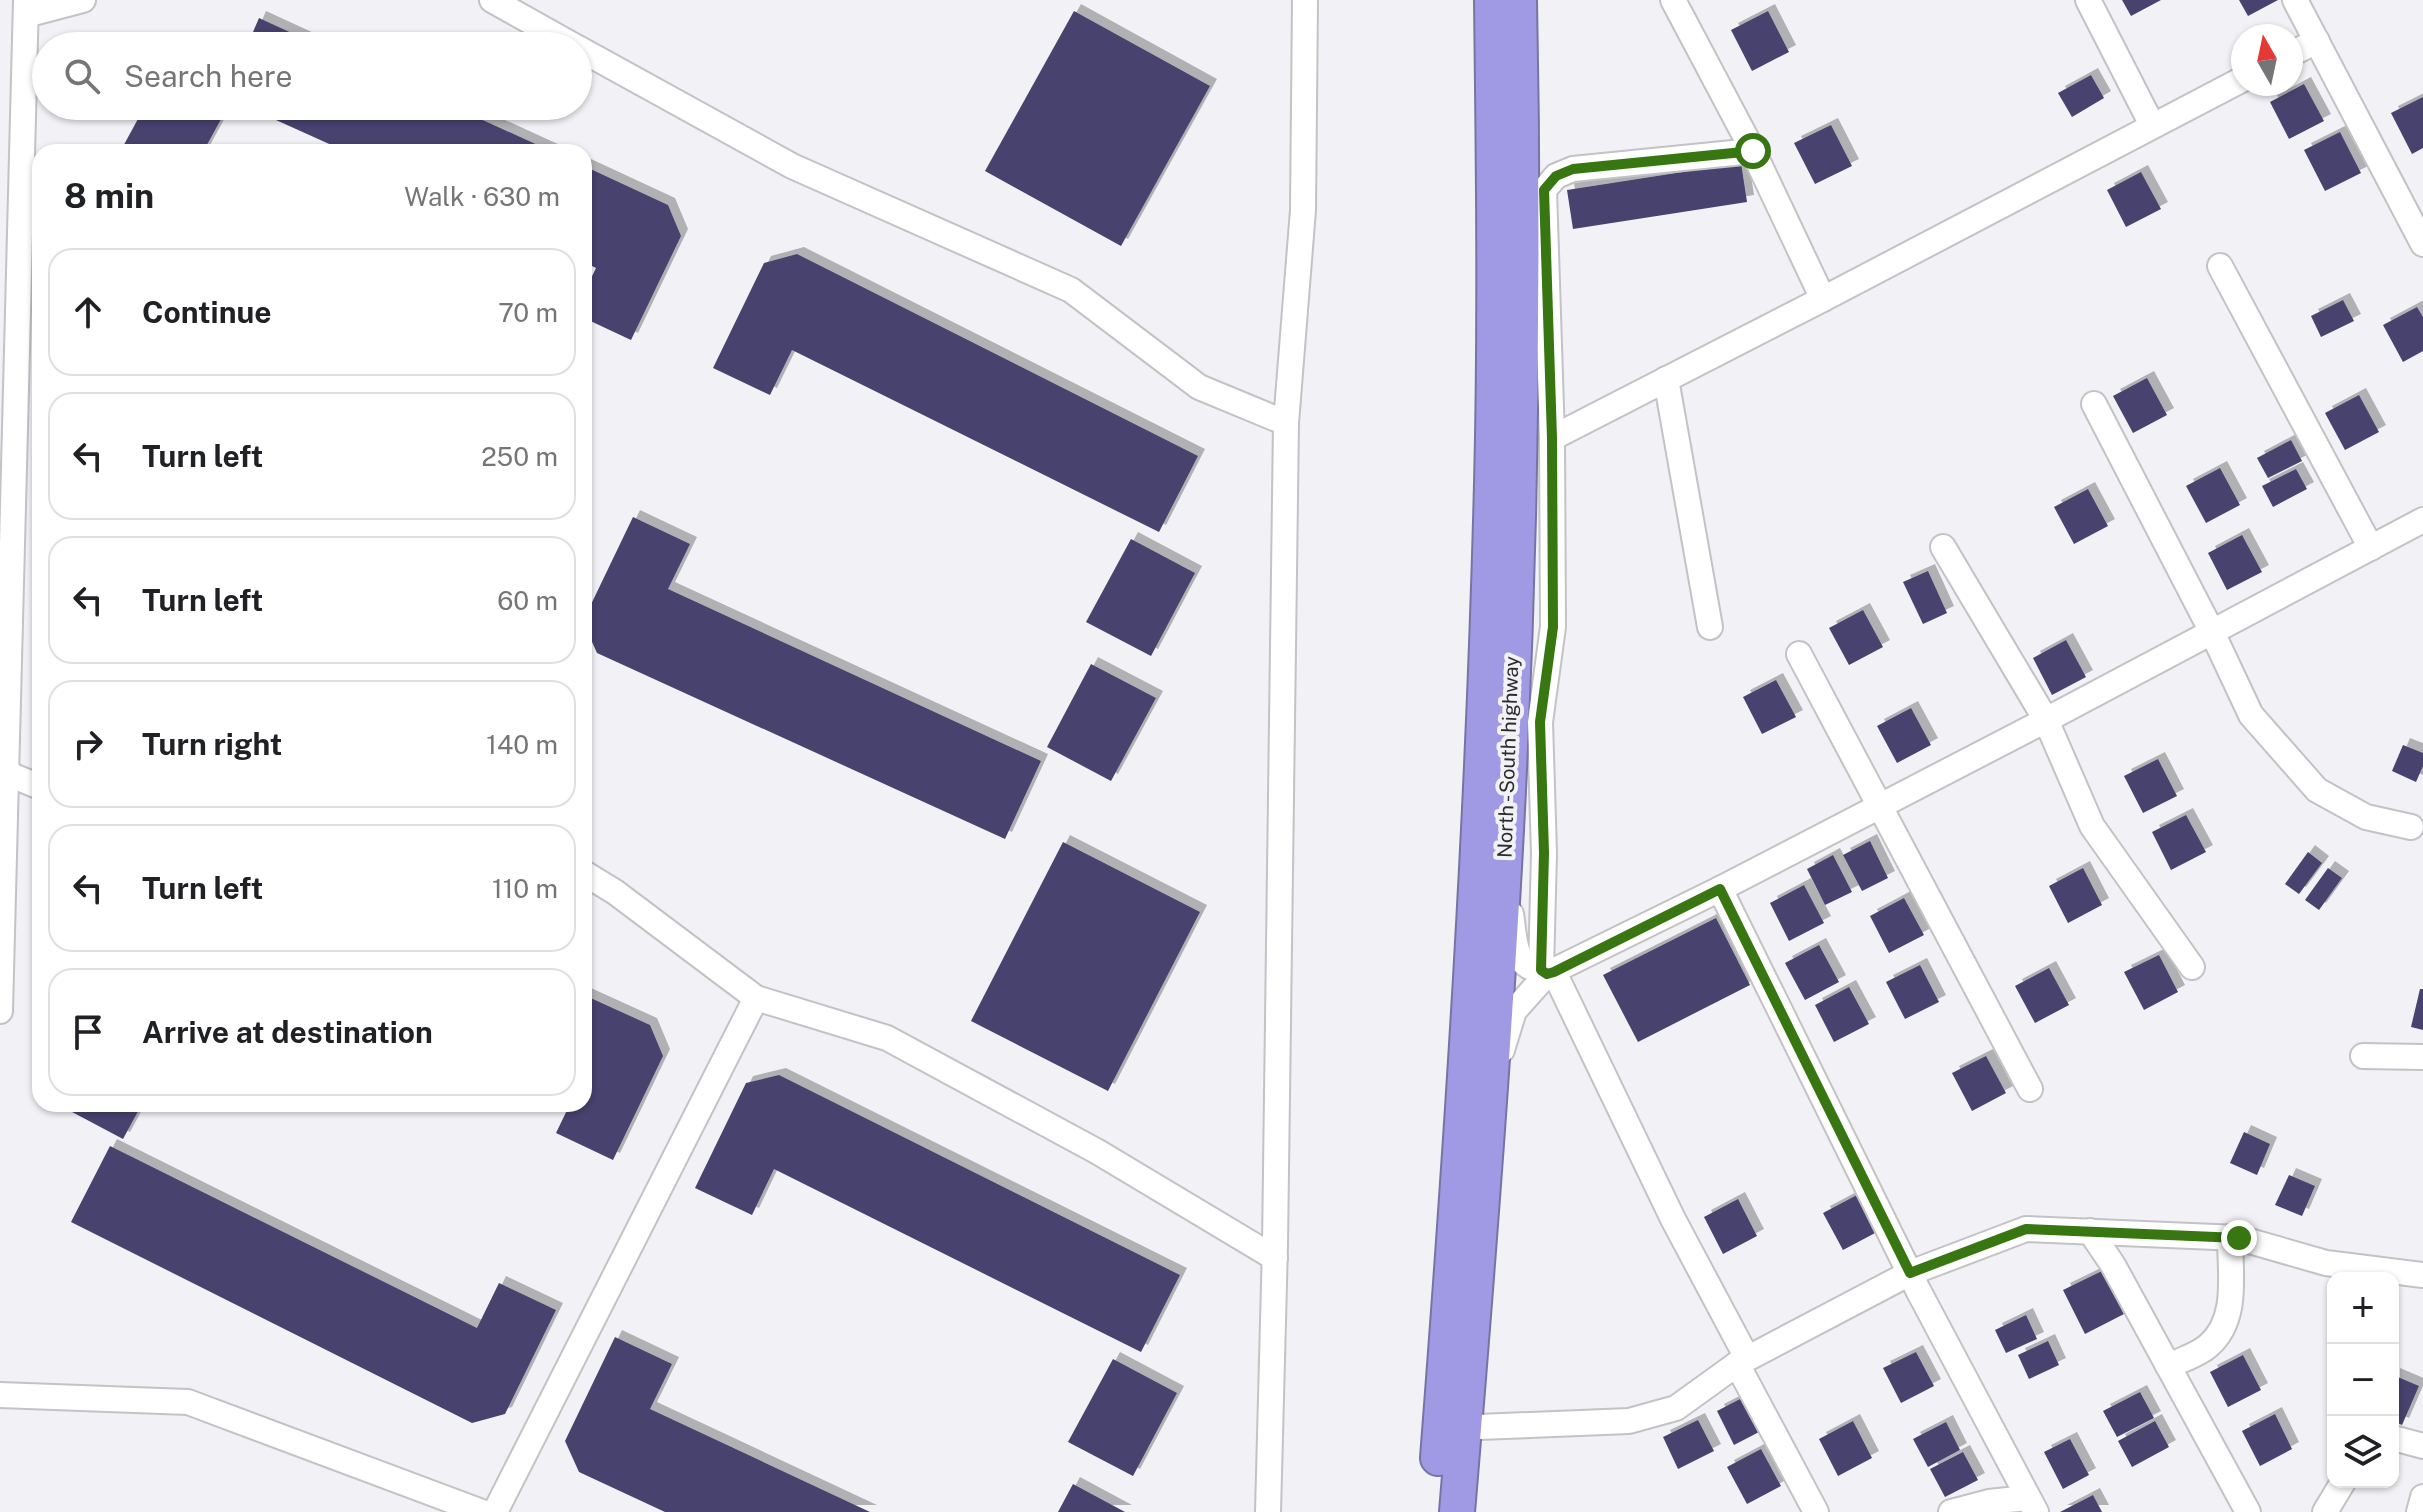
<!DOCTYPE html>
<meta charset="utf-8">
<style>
body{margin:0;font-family:"Public Sans",sans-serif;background:#f2f2f2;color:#202124}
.controls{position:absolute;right:24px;bottom:24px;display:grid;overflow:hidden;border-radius:16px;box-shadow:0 2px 6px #0004}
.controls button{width:72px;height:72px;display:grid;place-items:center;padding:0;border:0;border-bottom:2px solid #e0e0e0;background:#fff;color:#202124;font:40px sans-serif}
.compass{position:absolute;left:2231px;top:24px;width:72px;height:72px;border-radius:50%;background:#fff;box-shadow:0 2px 6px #0004;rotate:351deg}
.stop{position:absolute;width:24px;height:24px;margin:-18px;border:6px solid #377611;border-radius:50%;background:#fff}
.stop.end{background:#377611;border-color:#fff;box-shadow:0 2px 8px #0008}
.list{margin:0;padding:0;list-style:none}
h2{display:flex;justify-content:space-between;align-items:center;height:104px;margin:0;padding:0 32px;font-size:34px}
h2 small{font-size:26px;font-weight:400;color:#757577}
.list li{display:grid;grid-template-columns:52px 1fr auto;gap:24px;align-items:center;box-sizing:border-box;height:128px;margin:0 16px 16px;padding:0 16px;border:2px solid #e0e0e0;border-radius:24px}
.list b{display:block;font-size:30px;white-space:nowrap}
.list em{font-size:26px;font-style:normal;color:#757577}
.icon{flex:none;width:44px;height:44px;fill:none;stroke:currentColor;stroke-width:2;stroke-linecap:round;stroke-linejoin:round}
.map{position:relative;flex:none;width:2423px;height:1512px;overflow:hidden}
.search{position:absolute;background:#fff;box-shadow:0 2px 6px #0004;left:32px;top:32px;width:560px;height:88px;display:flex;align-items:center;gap:20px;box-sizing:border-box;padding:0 28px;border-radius:44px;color:#757577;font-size:30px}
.panel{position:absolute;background:#fff;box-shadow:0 2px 6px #0004;left:32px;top:144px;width:560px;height:968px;border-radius:24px}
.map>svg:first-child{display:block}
.building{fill:#46426e;filter:url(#shadow)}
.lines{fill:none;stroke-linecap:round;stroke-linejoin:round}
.minor-casing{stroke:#c2c2c7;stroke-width:28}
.highway-casing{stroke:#7774a5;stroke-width:38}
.minor{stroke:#fff;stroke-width:24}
.highway{stroke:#a09ae5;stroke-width:34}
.route{stroke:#377611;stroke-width:10}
.labels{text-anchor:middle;stroke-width:8;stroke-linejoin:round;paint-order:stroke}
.street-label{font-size:20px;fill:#2c2c2d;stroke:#f1f1f6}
</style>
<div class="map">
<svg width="2423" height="1512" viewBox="0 0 2423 1512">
<defs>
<filter id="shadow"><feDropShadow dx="7" dy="-7" stdDeviation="0" flood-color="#0004"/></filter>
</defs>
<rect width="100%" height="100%" fill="#f1f1f6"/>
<!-- building -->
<g class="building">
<path d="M2122,0H2161L2131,16Z"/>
<path d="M2239,0H2278L2248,16Z"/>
<path d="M1074,11L1210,86L1121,246L985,171Z"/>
<path d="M1768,11L1789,52L1752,71L1731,30Z"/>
<path d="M259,18L320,46H247Z"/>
<path d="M2091,75L2104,98L2072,117L2058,93Z"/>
<path d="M2304,84L2324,121L2289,139L2270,102Z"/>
<path d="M2423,97V148L2412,154L2391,113Z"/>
<path d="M145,106H214L225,112L203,152H120Z"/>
<path d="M245,106H452L553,152H347Z"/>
<path d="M1831,125L1852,166L1815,184L1794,143Z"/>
<path d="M2340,132L2361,173L2325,191L2304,150Z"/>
<path d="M1741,163L1747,202L1573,229L1567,190Z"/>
<path d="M584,166L668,205L681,236L631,340L584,318V293L596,268L584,262Z"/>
<path d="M2141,172L2161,209L2126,227L2107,190Z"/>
<path d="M797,254L1198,456L1159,532L792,350L770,395L713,368L764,263Z"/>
<path d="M2343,300L2354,321L2321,337L2311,316Z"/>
<path d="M2417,307L2423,317V351L2403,362L2383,325Z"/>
<path d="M2147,378L2167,415L2133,433L2113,396Z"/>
<path d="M2359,395L2379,432L2345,450L2325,413Z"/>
<path d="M2291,440L2302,461L2268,478L2257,458Z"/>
<path d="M2220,468L2240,505L2206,523L2186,486Z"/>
<path d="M2296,469L2307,489L2273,507L2262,486Z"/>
<path d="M2088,489L2108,526L2074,544L2054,507Z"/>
<path d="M633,517L690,544L668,589L1041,761L1005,839L597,653L584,624V619Z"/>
<path d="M2242,535L2262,572L2227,590L2208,553Z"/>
<path d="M1131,539L1195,573L1151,656L1086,622Z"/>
<path d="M1928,571L1947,613L1923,624L1903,582Z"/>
<path d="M1863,610L1883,647L1849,665L1829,628Z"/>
<path d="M2066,640L2086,677L2052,695L2033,658Z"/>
<path d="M1091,664L1156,698L1111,781L1047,747Z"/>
<path d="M1776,680L1796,717L1762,734L1743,697Z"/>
<path d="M1911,708L1931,745L1897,763L1877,726Z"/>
<path d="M2403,745L2423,753V766L2416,782L2392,771Z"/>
<path d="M2158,759L2177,796L2143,813L2124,776Z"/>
<path d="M2186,815L2206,852L2171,870L2152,832Z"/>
<path d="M1870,841L1888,878L1862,891L1843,855Z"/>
<path d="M1063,842L1200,912L1108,1091L971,1021Z"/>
<path d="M2308,852L2322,863L2299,894L2285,884Z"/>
<path d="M1833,855L1852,892L1825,905L1807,869Z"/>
<path d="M2083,868L2102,905L2068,923L2049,886Z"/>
<path d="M2328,868L2342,878L2319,910L2305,900Z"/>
<path d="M1804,885L1824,923L1789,941L1770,903Z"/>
<path d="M1904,898L1924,935L1889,953L1870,916Z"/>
<path d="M1716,918L1750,985L1638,1042L1603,975Z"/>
<path d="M1819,945L1839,982L1805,1000L1785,963Z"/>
<path d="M2159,955L2178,992L2144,1010L2124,972Z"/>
<path d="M1920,965L1939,1002L1905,1019L1886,982Z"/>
<path d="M2049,968L2069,1005L2035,1023L2015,986Z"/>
<path d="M1849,987L1869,1024L1834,1042L1815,1005Z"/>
<path d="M2420,989H2423V1030L2411,1027Z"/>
<path d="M584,995L650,1025L663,1056L613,1160L556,1133L570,1104H584Z"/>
<path d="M1986,1056L2006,1093L1972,1111L1952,1073Z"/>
<path d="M779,1075L1180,1275L1141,1352L774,1169L752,1215L695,1188L746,1083Z"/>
<path d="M57,1104H142L123,1139Z"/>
<path d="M2244,1132L2270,1144L2257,1175L2230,1163Z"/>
<path d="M110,1146L477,1328L499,1283L556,1310L505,1414L472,1423L71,1222Z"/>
<path d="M2289,1175L2315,1186L2302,1216L2275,1205Z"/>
<path d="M1857,1195L1877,1232L1843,1250L1823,1213Z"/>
<path d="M1738,1199L1757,1236L1723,1254L1704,1217Z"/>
<path d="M2102,1271L2124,1314L2085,1334L2063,1290Z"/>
<path d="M2026,1315L2037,1339L2006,1353L1995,1330Z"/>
<path d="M615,1337L672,1364L650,1409L870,1512H665L579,1472L565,1441Z"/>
<path d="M2048,1341L2059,1365L2029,1379L2018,1355Z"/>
<path d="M1916,1352L1934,1386L1901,1403L1883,1368Z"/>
<path d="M2243,1355L2261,1390L2228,1407L2210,1372Z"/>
<path d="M1113,1359L1177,1393L1133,1476L1068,1442Z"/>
<path d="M2393,1375L2419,1386L2402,1425L2393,1421Z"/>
<path d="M2140,1392L2154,1418L2117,1437L2103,1411Z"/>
<path d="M1742,1398L1759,1432L1734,1445L1717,1411Z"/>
<path d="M2275,1414L2292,1449L2260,1466L2242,1431Z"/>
<path d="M1698,1420L1714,1451L1678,1469L1663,1437Z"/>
<path d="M1853,1421L1872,1458L1838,1476L1819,1439Z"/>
<path d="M2155,1421L2169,1447L2132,1467L2118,1441Z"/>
<path d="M1946,1422L1960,1450L1928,1467L1913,1439Z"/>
<path d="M2070,1439L2089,1475L2063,1489L2044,1452Z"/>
<path d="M1761,1449L1781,1486L1747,1504L1727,1467Z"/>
<path d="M1963,1452L1978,1480L1945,1497L1930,1469Z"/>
<path d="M1073,1484L1125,1512H1058Z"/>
<path d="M2093,1495L2102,1512H2060Z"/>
</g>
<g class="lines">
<!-- minor casing -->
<g class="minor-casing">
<g id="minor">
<path d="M492,0L574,46"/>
<path d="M1673,0L1753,151L1823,299"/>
<path d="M2088,0L2152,125"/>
<path d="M2295,0L2423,244"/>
<path d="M26,15L83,0"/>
<path d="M578,48L792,166L1071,290L1199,387L1286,423"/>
<path d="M2291,54L2317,41"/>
<path d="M2220,266L2371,548"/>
<path d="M1666,379L1710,627"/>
<path d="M2094,404L2212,632L2251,715L2317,790L2366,817L2411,827"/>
<path d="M1552,438L1823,299L2243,79"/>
<path d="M1943,547L2046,720L2092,826L2192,967"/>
<path d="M1799,654L2030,1089"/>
<path d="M6,773L40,787"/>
<path d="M584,873L615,892L756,998L887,1038L1098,1152L1275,1258"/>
<path d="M1720,889L1918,1290L2036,1512"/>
<path d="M1511,914C1514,929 1513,958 1528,966C1535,970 1541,969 1547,974"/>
<path d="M1541,970L1544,853L1540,722L1553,627L1552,438L1544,190L1556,176L1573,169L1753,151"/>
<path d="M1554,972L1673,1219L1747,1358"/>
<path d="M0,1011L26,0"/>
<path d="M1502,1050L1514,1011L1547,974L1720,889L2046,720L2423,520"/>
<path d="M2363,1056L2423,1057"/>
<path d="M2090,1231L2113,1265L2248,1512"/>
<path d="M2168,1366C2181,1360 2198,1355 2208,1346C2239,1320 2230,1274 2230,1237"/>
<path d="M0,1395L188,1402L482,1512"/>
<path d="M1464,1425L1479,1427L1629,1421L1676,1408L1737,1364"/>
<path d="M2393,1440L2397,1439L2423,1446"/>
<path d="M495,1512L756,998"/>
<path d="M1268,1512L1275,1245L1286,423L1303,210L1305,0"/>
<path d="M1816,1512L1737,1364L1910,1273L2026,1229L2239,1238L2326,1263L2423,1275"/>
<path d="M1951,1512L1989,1502L2027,1498"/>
<path d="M2325,1512L2343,1482"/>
<path d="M2419,1512L2423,1497"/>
</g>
</g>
<!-- highway casing -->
<g class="highway-casing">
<g id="highway">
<path d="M1438,1458C1463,1134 1484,809 1492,484C1496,323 1494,161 1492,0"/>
<path d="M1457,1512C1475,1297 1492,1082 1504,867C1520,579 1525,289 1519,0"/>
</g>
</g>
<!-- minor -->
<use href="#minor" class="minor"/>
<!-- highway -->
<use href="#highway" class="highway"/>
</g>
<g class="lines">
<!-- route -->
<path class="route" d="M1753,151L1573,169L1556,176L1544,190L1552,438L1553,627L1540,722L1544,853L1541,970L1547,974L1554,972L1720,889L1910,1273L2026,1229L2239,1238"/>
</g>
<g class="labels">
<!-- street labels -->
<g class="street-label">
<text transform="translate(1508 757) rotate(-88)" y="7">North - South highway</text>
</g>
</g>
</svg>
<div class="controls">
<button>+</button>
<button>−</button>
<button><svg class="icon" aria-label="layers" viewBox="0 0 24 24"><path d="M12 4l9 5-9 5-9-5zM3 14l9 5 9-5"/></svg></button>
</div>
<svg class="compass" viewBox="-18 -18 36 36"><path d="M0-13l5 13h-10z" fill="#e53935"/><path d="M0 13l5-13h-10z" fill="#757577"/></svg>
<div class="stop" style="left:1753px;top:151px"></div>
<div class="stop end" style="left:2239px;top:1238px"></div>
<div class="search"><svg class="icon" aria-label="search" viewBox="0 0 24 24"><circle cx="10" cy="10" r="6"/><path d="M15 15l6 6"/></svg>Search here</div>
<section class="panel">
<h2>8 min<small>Walk · 630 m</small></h2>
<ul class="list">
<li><svg class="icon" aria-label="ahead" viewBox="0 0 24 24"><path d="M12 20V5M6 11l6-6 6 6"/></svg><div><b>Continue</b></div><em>70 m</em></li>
<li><svg class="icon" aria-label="left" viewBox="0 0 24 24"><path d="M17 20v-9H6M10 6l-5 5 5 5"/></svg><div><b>Turn left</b></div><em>250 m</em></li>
<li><svg class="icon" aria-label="left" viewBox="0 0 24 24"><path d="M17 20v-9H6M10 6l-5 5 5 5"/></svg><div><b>Turn left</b></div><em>60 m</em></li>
<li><svg class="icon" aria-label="right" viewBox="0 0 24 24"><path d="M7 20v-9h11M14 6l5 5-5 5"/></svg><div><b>Turn right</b></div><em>140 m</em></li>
<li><svg class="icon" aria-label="left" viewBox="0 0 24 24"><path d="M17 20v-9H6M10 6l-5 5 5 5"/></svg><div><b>Turn left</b></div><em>110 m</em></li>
<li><svg class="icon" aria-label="arrive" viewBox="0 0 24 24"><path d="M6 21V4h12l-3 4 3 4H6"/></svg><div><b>Arrive at destination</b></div></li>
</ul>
</section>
</div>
